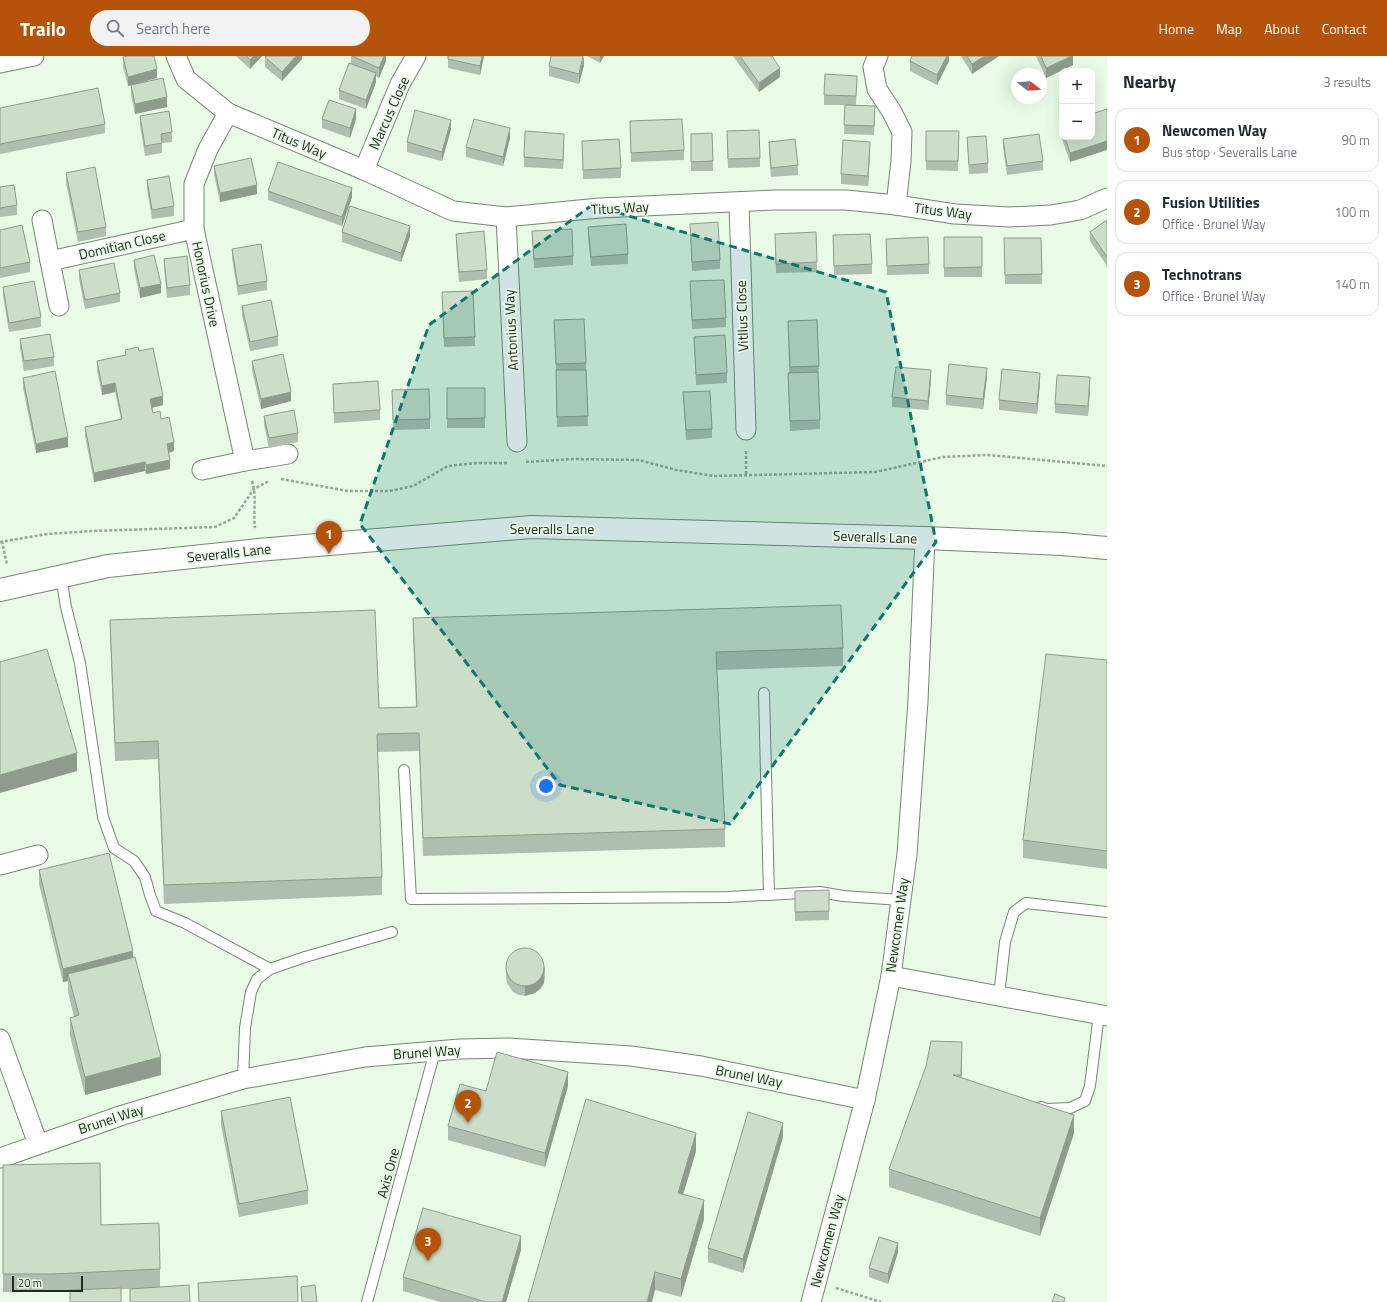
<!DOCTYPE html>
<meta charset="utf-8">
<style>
body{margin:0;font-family:"Titillium Web",sans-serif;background:#f2f2f3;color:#1f2937}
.controls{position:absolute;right:12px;top:12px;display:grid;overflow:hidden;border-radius:8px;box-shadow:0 4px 16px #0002}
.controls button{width:36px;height:36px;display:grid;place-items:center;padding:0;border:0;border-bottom:1px solid #e0e1e3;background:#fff;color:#1f2937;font:20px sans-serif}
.compass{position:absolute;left:1011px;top:12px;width:36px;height:36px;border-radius:50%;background:#fff;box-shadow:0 4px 16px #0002;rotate:107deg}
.scale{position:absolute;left:12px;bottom:10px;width:71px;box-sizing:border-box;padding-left:4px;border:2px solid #232a23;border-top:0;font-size:11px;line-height:14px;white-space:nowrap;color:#232a23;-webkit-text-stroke:3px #e9fae7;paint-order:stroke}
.you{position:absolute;left:546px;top:730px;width:14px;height:14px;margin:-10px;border:3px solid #fff;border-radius:50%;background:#1a73e8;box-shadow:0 0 0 6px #1a73e833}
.badge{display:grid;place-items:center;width:26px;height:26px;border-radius:50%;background:#b45309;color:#fff;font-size:13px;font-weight:700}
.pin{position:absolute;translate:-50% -33px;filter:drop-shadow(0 1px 2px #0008)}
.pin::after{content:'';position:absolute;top:21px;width:14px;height:12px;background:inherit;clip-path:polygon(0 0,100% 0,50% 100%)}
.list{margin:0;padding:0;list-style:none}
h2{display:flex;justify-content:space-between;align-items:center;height:52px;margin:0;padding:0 16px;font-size:17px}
h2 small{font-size:13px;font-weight:400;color:#747a83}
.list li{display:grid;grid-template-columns:26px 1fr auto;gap:12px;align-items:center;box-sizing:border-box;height:64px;margin:0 8px 8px;padding:0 8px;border:1px solid #e0e1e3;border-radius:12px}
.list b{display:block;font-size:15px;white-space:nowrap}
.list p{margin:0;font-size:13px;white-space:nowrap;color:#747a83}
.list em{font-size:13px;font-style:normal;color:#747a83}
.icon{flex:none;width:22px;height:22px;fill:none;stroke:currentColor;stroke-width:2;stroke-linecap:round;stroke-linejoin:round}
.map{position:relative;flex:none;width:1107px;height:1246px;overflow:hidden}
header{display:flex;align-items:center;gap:24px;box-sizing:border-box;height:56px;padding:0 20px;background:#b45309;color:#fff}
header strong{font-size:19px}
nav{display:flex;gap:22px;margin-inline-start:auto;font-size:14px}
.search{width:280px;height:36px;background:#f2f2f3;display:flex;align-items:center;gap:10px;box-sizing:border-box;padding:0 14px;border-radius:22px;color:#747a83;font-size:15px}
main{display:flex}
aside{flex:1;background:#fff}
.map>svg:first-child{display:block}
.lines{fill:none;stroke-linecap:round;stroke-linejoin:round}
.service-casing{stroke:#778675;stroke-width:12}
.minor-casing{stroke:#778675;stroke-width:21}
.tertiary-casing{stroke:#778675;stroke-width:24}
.path{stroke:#98a597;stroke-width:2.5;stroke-dasharray:3 2;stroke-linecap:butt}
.service{stroke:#fff;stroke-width:10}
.minor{stroke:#fff;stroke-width:19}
.tertiary{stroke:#fff;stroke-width:22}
.wall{fill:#afbeae}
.shaded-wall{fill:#8f9b8d}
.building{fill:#ccddca;stroke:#8f9b8d}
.marked{fill:#0f766e;fill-opacity:0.2;stroke:#0f766e;stroke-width:3;stroke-dasharray:8 5;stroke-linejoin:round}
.labels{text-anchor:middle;stroke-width:3.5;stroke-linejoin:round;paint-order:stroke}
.street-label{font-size:14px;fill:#232a23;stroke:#e9fae7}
</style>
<header>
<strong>Trailo</strong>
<div class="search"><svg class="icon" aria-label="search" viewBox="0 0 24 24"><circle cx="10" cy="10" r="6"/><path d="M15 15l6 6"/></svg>Search here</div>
<nav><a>Home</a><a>Map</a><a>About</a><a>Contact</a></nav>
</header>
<main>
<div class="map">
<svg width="1107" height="1246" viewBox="0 0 1107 1246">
<rect width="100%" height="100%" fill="#e9fae7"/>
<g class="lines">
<!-- service casing -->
<g class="service-casing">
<g id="service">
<path d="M61,520L66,551L80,607L103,761L114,792L134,805L145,821L150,839L156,855L185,867L270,913"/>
<path d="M764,637L769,839"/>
<path d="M404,714L411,843L728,841L820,836L843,840L901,844"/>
<path d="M999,940L1005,886L1014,856L1026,847L1107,856"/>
<path d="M243,1023L245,972L251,936L257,923L270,913L305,901L392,876"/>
<path d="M1041,1051L1047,1053L1070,1052L1085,1045L1090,1030L1099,958"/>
<path d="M367,1246L435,995"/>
</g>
</g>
<!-- minor casing -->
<g class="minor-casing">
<g id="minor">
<path d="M176,0L186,23L228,57L364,114L453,155L506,161L600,152L775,144H846L896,149L955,158L1009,161L1051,159L1080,154L1107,142"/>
<path d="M878,0L873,11L877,33L892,56L902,76L901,105L896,149"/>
<path d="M0,7L34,0"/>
<path d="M364,114L400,28L416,0"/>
<path d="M739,146L746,374"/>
<path d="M506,161L517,386"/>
<path d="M42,164L50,205"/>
<path d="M59,250L50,205L194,173"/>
<path d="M245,405L288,398"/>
<path d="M202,414L245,405L194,173V128L208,93L228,57"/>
<path d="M0,809L38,799"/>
<path d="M891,920L1107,960"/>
<path d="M0,983L38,1088"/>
<path d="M0,1102L123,1059L243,1023L365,1001L460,993L508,992L631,1000L701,1010L865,1044"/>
<path d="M811,1246L865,1044L891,920L907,798L918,645L925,482"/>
</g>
</g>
<!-- tertiary casing -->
<g class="tertiary-casing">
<path id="tertiary" d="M0,534L108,510L258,494L531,471L925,482L1062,488L1107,492"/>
</g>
<!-- path -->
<g class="path">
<path d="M526,406L573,403L639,404L676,414L714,420L875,416L943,401L988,399L1107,410"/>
<path d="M746,418V395"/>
<path d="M281,423L348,435H390L413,430L448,410L476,407H509"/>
<path d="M252,425C257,440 253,456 255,472"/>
<path d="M2,485L7,509"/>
<path d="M0,486L47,478L92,475L215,471L234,462L254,433L269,425"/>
<path d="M836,1232L881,1246"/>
</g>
<!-- service -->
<use href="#service" class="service"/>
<!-- minor -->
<use href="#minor" class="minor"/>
<!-- tertiary -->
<use href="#tertiary" class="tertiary"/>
</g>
<!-- wall -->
<g class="wall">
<path d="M236,0H262L250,13Z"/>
<path d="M302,0V3L282,25L265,11V1Z"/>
<path d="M351,0H386V5L379,22L376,20V26L366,53L339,43V34L351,8Z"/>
<path d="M484,0L480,19L448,12V3Z"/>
<path d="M587,0H604L600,7Z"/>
<path d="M733,0H772L780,21L759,36Z"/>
<path d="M949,0V5L937,29L910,15V5Z"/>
<path d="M961,0H999L972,18Z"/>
<path d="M1036,0H1073V9L1046,22Z"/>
<path d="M123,1L157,22L128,30L123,11Z"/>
<path d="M584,9L579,28L549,20V10Z"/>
<path d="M857,20L856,50L875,60L874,79L844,78L845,49H846H824V39Z"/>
<path d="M131,29L167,51L135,58L131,39Z"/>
<path d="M0,52L105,68V77L0,98Z"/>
<path d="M140,60L172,76V86L162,87V97L145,100L140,69Z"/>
<path d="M322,63H356L350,82L322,72Z"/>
<path d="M630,65L684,94V104L631,106Z"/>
<path d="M1062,67V81H1092L1070,106L1060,77V68Z"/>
<path d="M451,73L442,105L407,96V86Z"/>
<path d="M727,75L760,102V111L728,112Z"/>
<path d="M926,75H959L958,115L926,114Z"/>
<path d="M967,81L988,107V117L969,118Z"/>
<path d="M510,82L503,110L466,101V91Z"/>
<path d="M1003,83L1043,105V114L1007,119L1003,92Z"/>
<path d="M582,85L621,112V122L583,123Z"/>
<path d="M769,86L798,109V119L771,121L769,96Z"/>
<path d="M691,87L713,105V115H691Z"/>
<path d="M564,88L563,113L524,111V101Z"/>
<path d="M870,96L868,130L841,128V118Z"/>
<path d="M214,110L257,138L220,146L214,119Z"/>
<path d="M66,117L106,171V180L78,186L66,127Z"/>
<path d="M147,124L174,150V160L152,163L147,133Z"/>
<path d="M0,131L17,149V159L0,161Z"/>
<path d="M268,135L352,141L342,170L268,144Z"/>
<path d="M1107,164V210L1090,185V176Z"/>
<path d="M690,168L720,204V213L692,215Z"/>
<path d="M588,171L628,198V208L591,210L588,181Z"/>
<path d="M0,174L30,206V216L0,222Z"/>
<path d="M532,175L573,200V209L534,212Z"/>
<path d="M342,176L410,180L401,206L342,186Z"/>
<path d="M456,178L487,214V223L459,226L456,187Z"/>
<path d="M775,178L817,206V216L776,217Z"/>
<path d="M833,179L872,208V218L834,219Z"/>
<rect x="944" y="181" width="38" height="40"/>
<path d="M1004,182H1041L1042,228H1005Z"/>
<path d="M886,183L929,208V218L887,219Z"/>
<path d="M232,193L267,225V234L238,239L232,202Z"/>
<path d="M164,203L190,229V239L167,242L164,212Z"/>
<path d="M134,204L161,237L140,242L134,213Z"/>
<path d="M79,214L120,237V246L85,253L79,223Z"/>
<path d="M690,225L726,262V271L692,273Z"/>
<path d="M3,231L41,261V271L9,276L3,240Z"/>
<path d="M442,236L475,281V290L444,291Z"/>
<path d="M242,250L278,280V290L250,295L242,259Z"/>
<path d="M554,264L586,307L588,370L557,371L556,318Z"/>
<path d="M788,265L819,310L818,319L820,373L790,375L788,327V317H789Z"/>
<path d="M694,281L727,317V327L696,329Z"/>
<path d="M20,283L54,301V310L24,315L20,292Z"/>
<path d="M125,294L139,295L163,349L152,352L153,357L161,363L174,395L169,397L170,413L146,418L145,415L94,426L85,380V371L121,363L115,336L102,339L97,314V305L125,299Z"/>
<path d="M252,305L291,345L261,353L252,314Z"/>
<path d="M987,321L983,353L946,349V339Z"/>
<path d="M23,322L68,391L36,397L23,332Z"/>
<path d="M931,324L928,354L892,351V341Z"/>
<path d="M1040,327L1037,358L999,354V344Z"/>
<path d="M333,328L380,354V364L334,367Z"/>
<path d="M1090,331L1088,360L1055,357V348Z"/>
<rect x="447" y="332" width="38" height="40"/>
<path d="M392,334L430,363V373L393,374Z"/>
<path d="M683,336L712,373V382L686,384Z"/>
<path d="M264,360L298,377V386L269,392L264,369Z"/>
<path d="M413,562L843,592V610L717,614L725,773V791L423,800L419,695L377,696L382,821V839L164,848L158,703L115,705L110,582V564L379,652L416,651L413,580Z"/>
<path d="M1107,604V813L1023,802V784Z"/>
<path d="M39,814L133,901L161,1019L85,1039L70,980V962L74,961L68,936V925L63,926L39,828Z"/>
<path d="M829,834V864L795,865V835Z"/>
<path d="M506,911L545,920L544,927L540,933L535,937L525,940L519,939L513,936L507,927L506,921Z"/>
<path d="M962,1005L961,1022L1074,1077L1040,1180L889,1131V1113Z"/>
<path d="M568,1030L545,1111L448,1084V1070L486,1035Z"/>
<path d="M221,1055L308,1134V1148L239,1161L221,1069Z"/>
<path d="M783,1081L743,1217L708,1206V1192Z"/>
<path d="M696,1095L683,1139L704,1163L681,1241L655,1234L528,1246Z"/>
<path d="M3,1109L101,1169L160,1213V1231L190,1246H130V1233H121V1246H70V1235L52,1236H3Z"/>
<path d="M521,1194L506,1246H440L403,1235V1221Z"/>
<path d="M898,1196L888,1228L869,1221V1212Z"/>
</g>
<!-- shaded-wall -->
<g class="shaded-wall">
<path d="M254,0H262L250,13V4Z"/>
<path d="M296,0H302V3L282,25V16Z"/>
<path d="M384,0H386V5L379,22V12Z"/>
<path d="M482,0H484L480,19V10Z"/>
<path d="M584,0V9L579,28V18Z"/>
<path d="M600,0H604L600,7Z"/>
<path d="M947,0H949V5L937,29V19Z"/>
<path d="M985,0H999L972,18V8Z"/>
<path d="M1073,0V9L1046,22V12Z"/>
<path d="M780,12V21L759,36V27Z"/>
<path d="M157,13V22L128,30V21Z"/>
<path d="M376,17V26L366,53V44Z"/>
<path d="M167,41V51L135,58V48Z"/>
<path d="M356,53V63L350,82V72Z"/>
<path d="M451,64V73L442,105V96Z"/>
<path d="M510,72V82L503,110V101Z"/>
<path d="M564,78V88L563,113V104Z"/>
<path d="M1107,85V94L1070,106V97Z"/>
<path d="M870,86V96L868,130V120Z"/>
<path d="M257,129V138L220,146V137Z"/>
<path d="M352,132V141L342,170V161Z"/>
<path d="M410,170V180L401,206V197Z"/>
<path d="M161,228V237L140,242V232Z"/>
<path d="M987,312V321L983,353V343Z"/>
<path d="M931,314V324L928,354V345Z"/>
<path d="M1040,317V327L1037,358V348Z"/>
<path d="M1090,321V331L1088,360V350Z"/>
<path d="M115,327V336L102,339V330Z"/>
<path d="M291,336V345L261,353V343Z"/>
<path d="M163,340V349L150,352V343Z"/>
<path d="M68,381V391L36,397V388Z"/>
<path d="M174,386V395L167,397V388Z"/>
<path d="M170,404V413L146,418V409Z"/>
<path d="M145,406V415L94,426V417Z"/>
<path d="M77,697V715L0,737V719Z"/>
<path d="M133,895V909L68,918V925L63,926V913Z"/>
<path d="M545,911L544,927L540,933L535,937L525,940V931Z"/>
<path d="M962,986V1005L961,1037V1019Z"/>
<path d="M161,1001V1019L85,1039V1021Z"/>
<path d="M568,1016V1030L545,1111V1097Z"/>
<path d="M1074,1059V1077L1040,1180V1162Z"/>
<path d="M783,1067V1081L743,1217V1203Z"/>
<path d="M696,1077V1095L678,1155V1137Z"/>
<path d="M704,1144V1163L681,1241V1223Z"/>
<path d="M521,1180V1194L506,1246H502Z"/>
<path d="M898,1187V1196L888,1228V1218Z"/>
<path d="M655,1216V1234L652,1246H647Z"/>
</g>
<!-- building -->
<g class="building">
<path d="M128,0H154L157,13L128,21L123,1Z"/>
<path d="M246,0H254L250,4Z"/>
<path d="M266,0H296L282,16L265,1Z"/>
<path d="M352,0H384L379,12Z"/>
<path d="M448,0H482L480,10L448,3Z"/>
<path d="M551,0H583L579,18L549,10Z"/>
<path d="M740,0H772L780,12L759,27Z"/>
<path d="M912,0H947L937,19L910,5Z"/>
<path d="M967,0H985L972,8Z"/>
<path d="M1041,0H1072L1046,12Z"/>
<path d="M349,7L376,17L366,44L339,34Z"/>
<path d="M825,18L857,20L856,40L824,39Z"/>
<path d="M163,22L167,41L135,48L131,29Z"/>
<path d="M98,32L105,68L0,88V52Z"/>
<path d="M329,44L356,53L350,72L322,63Z"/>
<path d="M845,49L875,50L874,70L844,69Z"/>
<path d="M1107,53V85L1070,97L1065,81H1092V58Z"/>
<path d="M415,54L451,64L442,96L407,86Z"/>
<path d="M169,55L172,76L161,78L162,87L145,90L140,60Z"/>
<path d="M474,63L510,72L503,101L466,91Z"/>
<path d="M682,63L684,94L631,97L630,65Z"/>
<path d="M759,74L760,102L728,103L727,75Z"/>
<path d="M525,75L564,78L563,104L524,101Z"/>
<path d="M926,75H959L958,105H926Z"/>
<path d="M712,77L713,105L691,106V78Z"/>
<path d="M1039,78L1043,105L1007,110L1003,83Z"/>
<path d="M986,80L988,107L969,109L967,81Z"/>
<path d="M619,83L621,112L583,114L582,85Z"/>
<path d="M795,83L798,109L771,112L769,86Z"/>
<path d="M843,84L870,86L868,120L841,118Z"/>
<path d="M251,102L257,129L220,137L214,110Z"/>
<path d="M278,106L352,132L342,161L268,135Z"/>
<path d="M95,111L106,171L78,176L66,117Z"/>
<path d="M169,120L174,150L152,154L147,124Z"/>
<path d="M14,129L17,149L0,152V131Z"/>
<path d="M350,150L410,170L401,197L342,176Z"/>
<path d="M1107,164V201L1090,176Z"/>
<path d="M718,166L720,204L692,206L690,168Z"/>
<path d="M626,168L628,198L591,201L588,171Z"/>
<path d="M22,169L30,206L0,212V174Z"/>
<path d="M572,173L573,200L534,203L532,175Z"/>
<path d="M484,175L487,214L459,216L456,178Z"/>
<path d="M816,176L817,206L776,208L775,178Z"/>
<path d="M870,178L872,208L834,210L833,179Z"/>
<path d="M928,181L929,208L887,210L886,183Z"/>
<path d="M944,181H982V211L944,212Z"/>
<path d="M1004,182H1041L1042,218L1005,219Z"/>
<path d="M261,188L267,225L238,230L232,193Z"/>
<path d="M154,199L161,228L140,232L134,204Z"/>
<path d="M187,200L190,229L167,232L164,203Z"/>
<path d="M114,207L120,237L85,244L79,214Z"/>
<path d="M724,224L726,262L692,264L690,225Z"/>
<path d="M34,225L41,261L9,267L3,231Z"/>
<path d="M473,235L475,281L444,282L442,236Z"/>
<path d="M271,244L278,280L250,286L242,250Z"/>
<path d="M584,263L586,307L556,308L554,264Z"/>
<path d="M817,264L819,310L790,311L788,265Z"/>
<path d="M50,278L54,301L24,305L20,283Z"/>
<path d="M725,279L727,317L696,319L694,281Z"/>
<path d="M138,291L139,295L153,292L163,340L150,343L153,357L160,355L161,363L169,361L174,386L167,388L170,404L146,409L145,406L94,417L85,371L122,363L115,327L102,330L97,305L126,299L125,294Z"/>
<path d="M283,298L291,336L261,343L252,305Z"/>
<path d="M949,308L987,312L983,343L946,339Z"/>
<path d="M896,311L931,314L928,345L892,341Z"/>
<path d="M1002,313L1040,317L1037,348L999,344Z"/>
<path d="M556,314H586L588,360L557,361Z"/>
<path d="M55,315L68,381L36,388L23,322Z"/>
<path d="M818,316L820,364L790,365L788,317Z"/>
<path d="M1057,319L1090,321L1088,350L1055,348Z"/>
<path d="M378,325L380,354L334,357L333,328Z"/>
<path d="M447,332H485V362L447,363Z"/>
<path d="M429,333L430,363L393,364L392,334Z"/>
<path d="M710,335L712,373L686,374L683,336Z"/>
<path d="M294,354L298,377L269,382L264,360Z"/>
<path d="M841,549L843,592L716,596L725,773L423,782L419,677L377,678L382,821L164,829L158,685L115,687L110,564L375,554L379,652L417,651L413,562Z"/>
<path d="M47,593L77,697L0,719V606Z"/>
<path d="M1046,598L1107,604V795L1023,784Z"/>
<path d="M109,797L133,895L63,913L39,814Z"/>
<path d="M829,834V855L795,856V835Z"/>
<circle cx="525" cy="911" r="19"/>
<path d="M135,901L161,1001L85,1021L70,962L79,959L68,918Z"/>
<path d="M931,985L962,986L961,1019H953L1074,1059L1040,1162L889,1113L926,1010Z"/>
<path d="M497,996L568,1016L545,1097L448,1070L460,1028L486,1035Z"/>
<path d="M290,1041L308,1134L239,1148L221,1055Z"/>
<path d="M586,1043L696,1077L678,1137L704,1144L681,1223L655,1216L647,1246H528Z"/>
<path d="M748,1056L783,1067L743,1203L708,1192Z"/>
<path d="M100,1107L101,1169L159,1167L160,1213L52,1218H3V1109Z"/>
<path d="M423,1152L521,1180L502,1246H486L403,1221Z"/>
<path d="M879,1181L898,1187L888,1218L869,1212Z"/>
<path d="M297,1220L298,1246H199L198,1227Z"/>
<path d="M189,1229L190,1246H130V1233Z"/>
<path d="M315,1229L317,1246H302L301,1231Z"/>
<path d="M121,1232V1246H70V1234Z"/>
<path d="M1055,1238L1065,1242L1064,1246H1052Z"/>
</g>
<!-- marked area -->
<path class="marked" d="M592,149L886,236L936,486L730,768L560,729L360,468L429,269Z"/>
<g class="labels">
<!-- street labels -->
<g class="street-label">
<text transform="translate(389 57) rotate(-66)" y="5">Marcus Close</text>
<text transform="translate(299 87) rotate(23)" y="5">Titus Way</text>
<text transform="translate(620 152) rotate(-3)" y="5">Titus Way</text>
<text transform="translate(943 155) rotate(7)" y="5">Titus Way</text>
<text transform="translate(122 189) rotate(-13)" y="5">Domitian Close</text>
<text transform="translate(206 228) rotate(78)" y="5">Honorius Drive</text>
<text transform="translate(742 260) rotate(-92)" y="5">Vitllus Close</text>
<text transform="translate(511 274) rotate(-93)" y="5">Antonius Way</text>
<text x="552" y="478">Severalls Lane</text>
<text transform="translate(875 481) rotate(2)" y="5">Severalls Lane</text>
<text transform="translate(229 497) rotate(-6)" y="5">Severalls Lane</text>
<text transform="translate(897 869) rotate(-82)" y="5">Newcomen Way</text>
<text transform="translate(427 996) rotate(-4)" y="5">Brunel Way</text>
<text transform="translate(749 1020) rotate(11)" y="5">Brunel Way</text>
<text transform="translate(111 1063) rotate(-18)" y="5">Brunel Way</text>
<text transform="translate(388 1117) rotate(-75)" y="5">Axis One</text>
<text transform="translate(827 1185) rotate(-75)" y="5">Newcomen Way</text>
</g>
</g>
</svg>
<div class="controls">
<button>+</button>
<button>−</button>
</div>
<svg class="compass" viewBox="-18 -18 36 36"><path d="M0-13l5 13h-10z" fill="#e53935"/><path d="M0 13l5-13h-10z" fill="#747a83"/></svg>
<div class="scale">20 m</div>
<div class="you"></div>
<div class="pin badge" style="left:329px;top:498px">1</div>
<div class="pin badge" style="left:468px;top:1067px">2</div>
<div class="pin badge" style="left:428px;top:1205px">3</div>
</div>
<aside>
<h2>Nearby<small>3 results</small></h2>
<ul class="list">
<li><span class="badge">1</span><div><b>Newcomen Way</b><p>Bus stop · Severalls Lane</p></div><em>90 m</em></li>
<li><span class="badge">2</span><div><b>Fusion Utilities</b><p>Office · Brunel Way</p></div><em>100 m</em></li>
<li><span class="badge">3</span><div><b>Technotrans</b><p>Office · Brunel Way</p></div><em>140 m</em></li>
</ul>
</aside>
</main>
